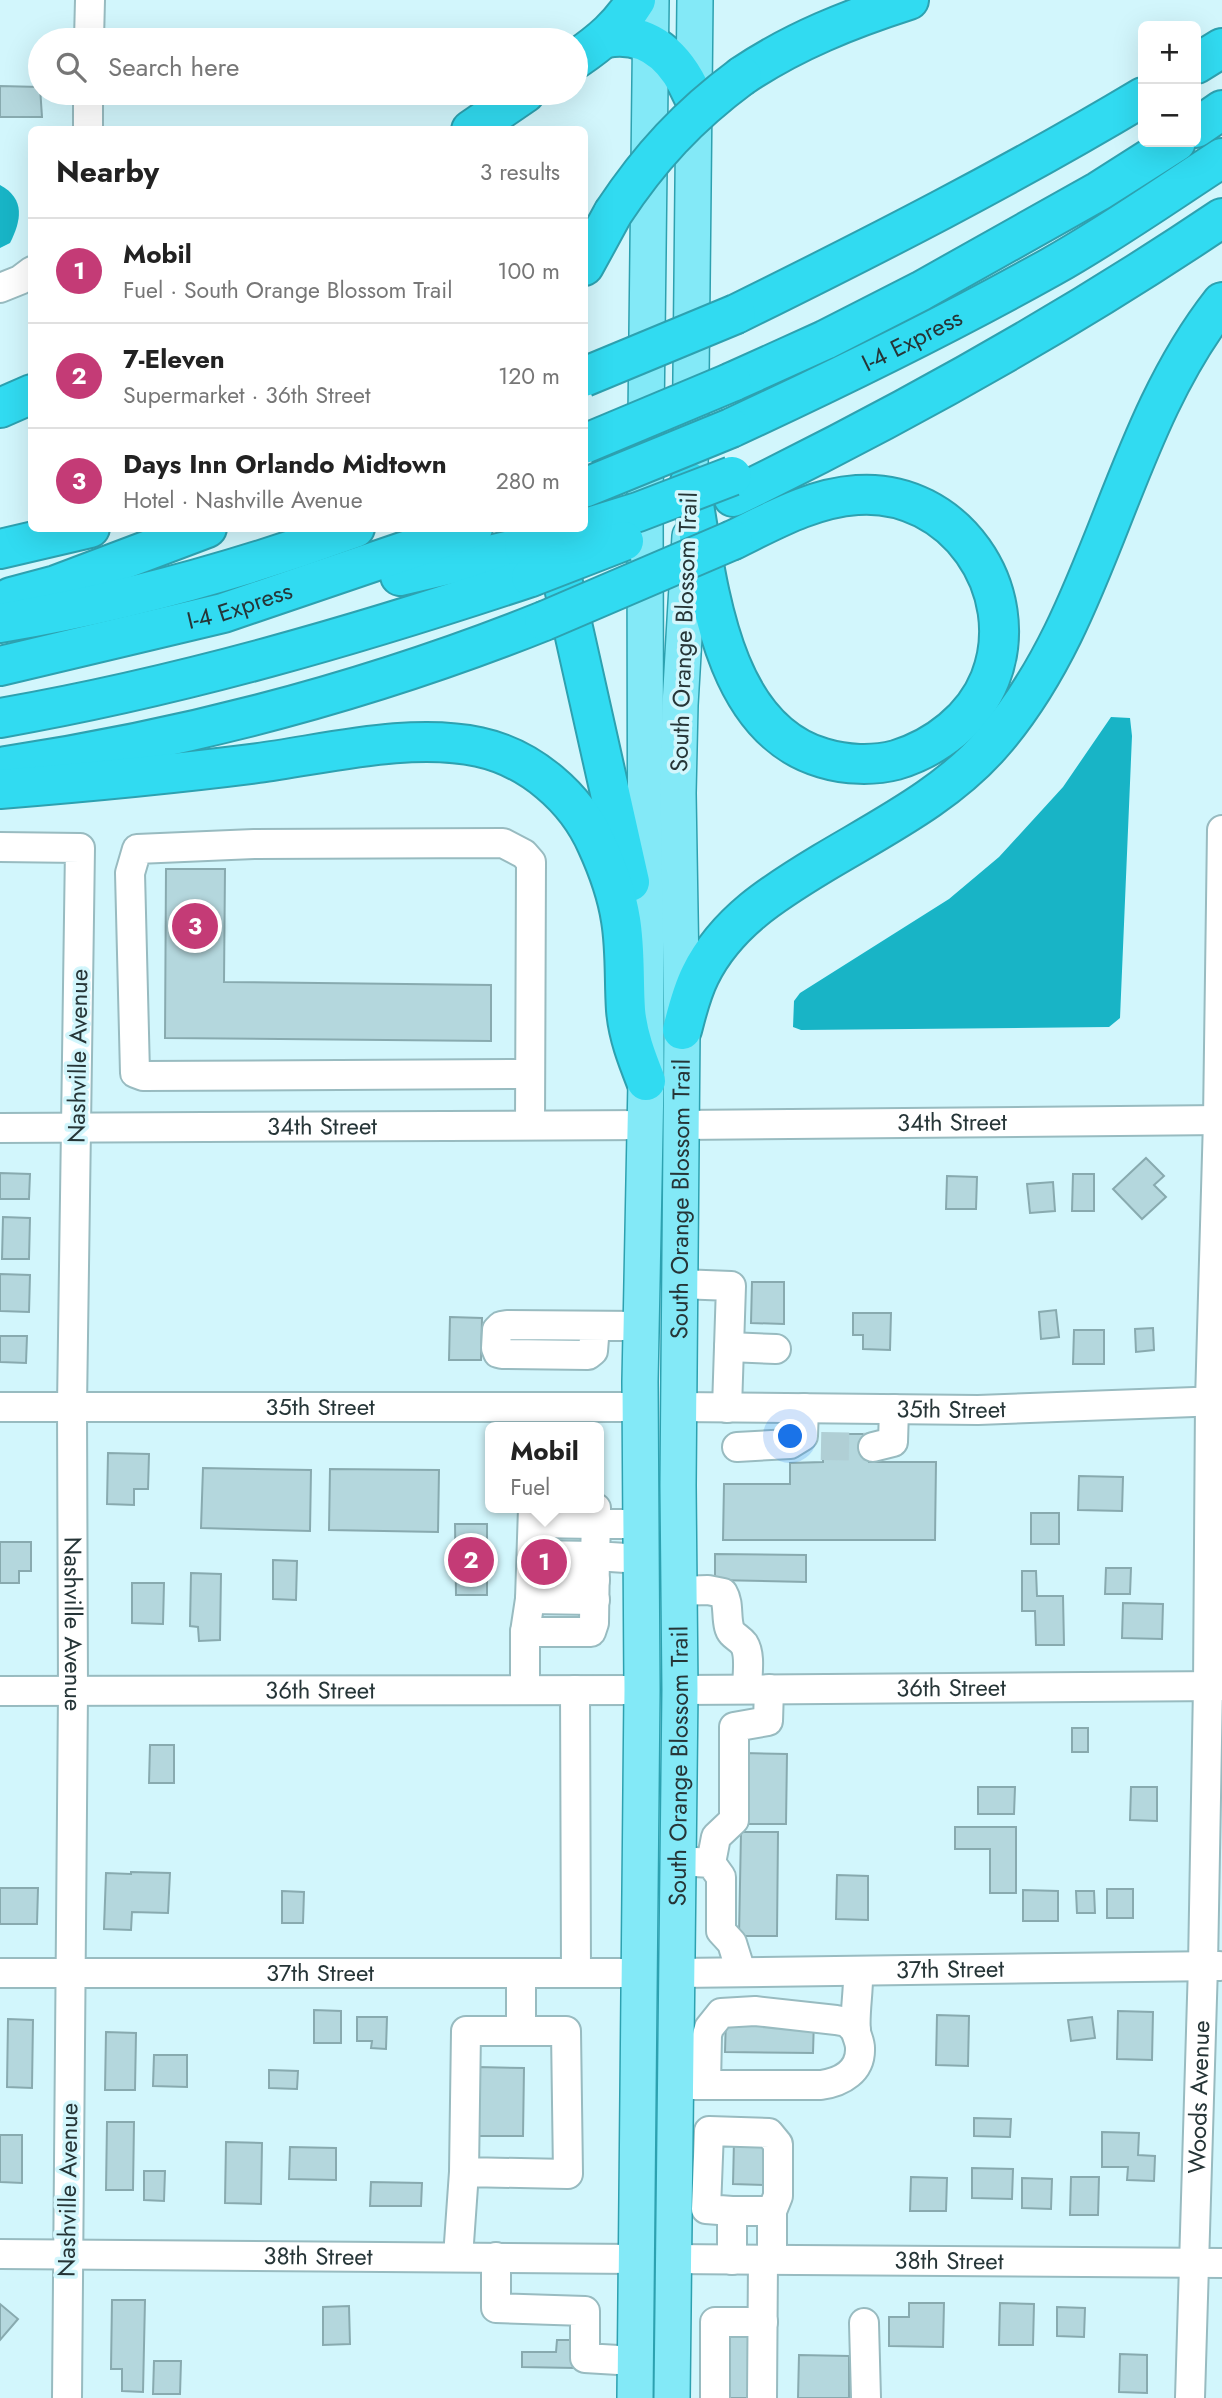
<!DOCTYPE html>
<meta charset="utf-8">
<style>
body{margin:0;font-family:Jost,sans-serif;background:#f2f2f2;color:#222}
.controls{position:absolute;right:21px;top:21px;display:grid;overflow:hidden;border-radius:10px;box-shadow:0 7px 28px #0002}
.controls button{width:63px;height:63px;display:grid;place-items:center;padding:0;border:0;border-bottom:2px solid #e0e0e0;background:#fff;color:#222;font:35px sans-serif}
.you{position:absolute;left:791px;top:1437px;width:24px;height:24px;margin:-18px;border:5px solid #fff;border-radius:50%;background:#1a73e8;box-shadow:0 0 0 10px #1a73e833}
.badge{display:grid;place-items:center;width:46px;height:46px;border-radius:50%;background:#c43b76;color:#fff;font-size:23px;font-weight:700}
.pin{position:absolute;translate:-50% -50%;border:4px solid #fff;box-shadow:0 2px 7px #0006}
.popup{position:absolute;left:485px;top:1422px;width:119px;height:91px;box-sizing:border-box;display:grid;place-content:center;border-radius:10px;background:#fff;filter:drop-shadow(0 2px 5px #0005);font-size:23px;white-space:nowrap;color:#767676}
.popup b{font-size:26px;color:#222}
.popup::after{content:'';position:absolute;left:50%;top:100%;margin-left:-14px;border:14px solid transparent;border-top-color:#fff}
.list{margin:0;padding:0;list-style:none}
h2{display:flex;justify-content:space-between;align-items:center;height:91px;margin:0;padding:0 28px;font-size:30px}
h2 small{font-size:23px;font-weight:400;color:#767676}
.list li{display:grid;grid-template-columns:46px 1fr auto;gap:21px;align-items:center;box-sizing:border-box;height:105px;padding:0 28px;border-top:2px solid #e0e0e0}
.list b{display:block;font-size:26px;white-space:nowrap}
.list p{margin:0;font-size:23px;white-space:nowrap;color:#767676}
.list em{font-size:23px;font-style:normal;color:#767676}
.icon{flex:none;width:38px;height:38px;fill:none;stroke:currentColor;stroke-width:2;stroke-linecap:round;stroke-linejoin:round}
.map{position:relative;flex:none;width:1222px;height:2398px;overflow:hidden}
.search{position:absolute;background:#fff;box-shadow:0 7px 28px #0002;left:28px;top:28px;width:560px;height:77px;display:flex;align-items:center;gap:18px;box-sizing:border-box;padding:0 24px;border-radius:38px;color:#767676;font-size:26px}
.panel{position:absolute;background:#fff;box-shadow:0 7px 28px #0002;left:28px;top:126px;width:560px;height:406px;border-radius:10px}
.map>svg:first-child{display:block}
.water{fill:#18b4c6}
.building{fill:#b4d7dd;stroke:#88aaaf;stroke-width:2}
.lines{fill:none;stroke-linecap:round;stroke-linejoin:round}
.minor-tunnel{stroke:#b0cfd5;stroke-width:28;stroke-dasharray:28 14;stroke-linecap:butt}
.minor-casing{stroke:#98bbc0;stroke-width:32}
.major-casing{stroke:#2da1b0;stroke-width:38}
.highway-casing{stroke:#2da1b0;stroke-width:42}
.minor{stroke:#fff;stroke-width:28}
.major{stroke:#83e9f7;stroke-width:35}
.highway{stroke:#31dbf1;stroke-width:38}
.highway-bridge-casing{stroke:#2da1b0;stroke-width:42;stroke-linecap:butt}
.highway-bridge{stroke:#31dbf1;stroke-width:38}
.labels{text-anchor:middle;stroke-width:7;stroke-linejoin:round;paint-order:stroke}
.street-label{font-size:24px;fill:#263537;stroke:#d2f6fc}
</style>
<div class="map">
<svg width="1222" height="2398" viewBox="0 0 1222 2398">
<rect width="100%" height="100%" fill="#d2f6fc"/>
<!-- water -->
<g class="water">
<path d="M0,185C26,199 21,221 10,243L0,248Z"/>
<path d="M1111,717L1130,718L1132,736L1120,1018L1109,1027L801,1030L793,1027L794,1001L800,993L949,899L999,857L1063,787Z"/>
</g>
<!-- building -->
<g class="building">
<path d="M0,86L40,87L42,117H0Z"/>
<path d="M166,869H225L224,982L491,985V1041L165,1038Z"/>
<path d="M1146,1158L1164,1176L1154,1185L1166,1197L1142,1219L1113,1189Z"/>
<path d="M0,1173L30,1174L29,1199H0Z"/>
<path d="M1073,1174H1094V1211H1072Z"/>
<path d="M947,1176L977,1177L976,1209H946Z"/>
<path d="M1053,1182L1055,1211L1030,1213L1027,1184Z"/>
<path d="M3,1217L30,1218L29,1259H2Z"/>
<path d="M0,1274L30,1275L29,1312L0,1311Z"/>
<path d="M752,1282H784V1324L751,1323Z"/>
<path d="M1056,1310L1059,1337L1041,1339L1039,1312Z"/>
<path d="M853,1313H891L890,1350L863,1349V1335H853Z"/>
<path d="M450,1317L482,1318L481,1360H449Z"/>
<path d="M1153,1328L1154,1350L1136,1352L1135,1329Z"/>
<path d="M1074,1330H1104V1364H1073Z"/>
<path d="M0,1336H27L26,1363L0,1362Z"/>
<path d="M823,1434H869V1462H936L935,1540H723L724,1484H790V1463L823,1462Z"/>
<path d="M108,1453L149,1454L148,1489H134V1505L107,1504Z"/>
<path d="M203,1468L311,1470L310,1531L201,1528Z"/>
<path d="M330,1469L439,1470L438,1532L329,1530Z"/>
<path d="M1079,1476L1123,1477L1122,1511L1078,1510Z"/>
<rect x="1031" y="1513" width="28" height="31"/>
<path d="M455,1524H487V1595H456Z"/>
<path d="M0,1542H31V1571H19V1583H0Z"/>
<path d="M715,1554L806,1555V1582L715,1580Z"/>
<path d="M273,1560L297,1561L296,1600L273,1599Z"/>
<path d="M1106,1568H1131L1130,1594H1105Z"/>
<path d="M1022,1571H1036L1037,1596H1063L1064,1645H1036L1035,1611H1022Z"/>
<path d="M191,1573L221,1574L220,1640L199,1641L198,1627L190,1626Z"/>
<path d="M132,1583H164L163,1624L132,1623Z"/>
<path d="M1123,1603L1163,1604L1162,1639L1122,1638Z"/>
<rect x="1072" y="1728" width="16" height="24"/>
<path d="M150,1745H174V1783H149Z"/>
<path d="M744,1753L787,1754L786,1824H743Z"/>
<path d="M978,1787H1015L1014,1814H978Z"/>
<path d="M1131,1787H1157V1821L1130,1820Z"/>
<path d="M955,1827H1016V1893H990V1849H955Z"/>
<path d="M741,1832H778L777,1936H739Z"/>
<path d="M131,1872L170,1873L168,1913L132,1912L131,1930L104,1929L106,1873L131,1874Z"/>
<path d="M837,1875L868,1876V1920L836,1919Z"/>
<path d="M0,1888H38L37,1924H0Z"/>
<rect x="1107" y="1889" width="26" height="29"/>
<path d="M1023,1890L1058,1891V1921H1023Z"/>
<path d="M282,1891L304,1892L303,1923H282Z"/>
<path d="M1076,1891H1094L1095,1913H1077Z"/>
<path d="M314,2010L341,2011V2043H314Z"/>
<path d="M1118,2011L1153,2012L1152,2060L1117,2059Z"/>
<path d="M937,2015L969,2016L968,2066L936,2065Z"/>
<path d="M357,2017H387L386,2049L371,2048L372,2041H357Z"/>
<path d="M726,2017L814,2019L813,2053L725,2052Z"/>
<path d="M1092,2017L1095,2038L1071,2041L1068,2020Z"/>
<path d="M8,2019L33,2020L32,2088L7,2087Z"/>
<path d="M106,2032L136,2033L135,2090H105Z"/>
<path d="M154,2055H187V2087L153,2086Z"/>
<path d="M477,2067L524,2068L523,2136H475Z"/>
<path d="M269,2070L298,2071L297,2089L269,2088Z"/>
<path d="M974,2118L1011,2119L1010,2137L974,2136Z"/>
<path d="M107,2122H134L133,2190H106Z"/>
<path d="M1102,2132L1139,2133L1138,2155L1155,2156L1154,2181L1127,2180L1128,2167H1102Z"/>
<path d="M0,2135H22V2183L0,2182Z"/>
<path d="M734,2140L767,2141L766,2185L733,2184Z"/>
<path d="M226,2142L262,2143L261,2204L225,2203Z"/>
<path d="M290,2147L336,2148V2180L289,2179Z"/>
<path d="M972,2168L1013,2169L1012,2199L972,2198Z"/>
<path d="M144,2171H165L164,2201L144,2200Z"/>
<path d="M911,2177L947,2178L946,2211H910Z"/>
<path d="M1071,2177H1099L1098,2215H1070Z"/>
<path d="M1022,2178L1052,2179L1051,2209L1022,2208Z"/>
<path d="M371,2182L422,2183L421,2206H370Z"/>
<path d="M112,2300H145L143,2392L122,2391V2369H111Z"/>
<path d="M909,2303H944L943,2347L889,2346V2317H909Z"/>
<path d="M1000,2303L1034,2304L1033,2345H999Z"/>
<path d="M0,2304L18,2319L0,2340Z"/>
<path d="M349,2306L350,2344L323,2345V2307Z"/>
<path d="M1057,2307L1085,2308L1084,2337L1057,2336Z"/>
<path d="M726,2328H755L754,2398H724Z"/>
<path d="M557,2340H574V2368L522,2367V2352H556Z"/>
<path d="M1120,2354L1147,2355V2393L1119,2392Z"/>
<path d="M799,2355L849,2356V2398H798Z"/>
<path d="M154,2361H181L180,2394H153Z"/>
</g>
<g class="lines">
<!-- minor-tunnel -->
<path class="minor-tunnel" d="M821,1446L873,1447"/>
<!-- minor casing -->
<g class="minor-casing">
<g id="minor">
<path d="M89,40L90,0"/>
<path d="M88,130V93"/>
<path d="M0,288L20,280L32,271"/>
<path id="s1" d="M0,847L80,848L72,1406L73,1691L67,2398"/>
<path d="M530,1125L531,862L524,854L503,843L254,844L137,849L130,873L135,1073L143,1076L530,1074"/>
<path id="s2" d="M681,1125L1222,1120"/>
<path id="s3" d="M0,1128L645,1125"/>
<path d="M680,1284L731,1286L727,1408"/>
<path d="M595,1326L593,1351L588,1355L502,1354L498,1353L496,1348L497,1330L501,1326L507,1325L641,1326"/>
<path d="M729,1347L776,1349"/>
<path id="s4" d="M0,1407H640"/>
<path id="s5" d="M678,1407L978,1410L1222,1401"/>
<path d="M737,1447L790,1444L803,1436L804,1408"/>
<path d="M873,1447L893,1442L894,1409"/>
<path d="M533,1523L596,1524V1508"/>
<path d="M641,1524H596L595,1556L641,1559"/>
<path d="M531,1578L595,1580"/>
<path d="M679,1591L708,1590L723,1593C729,1603 726,1615 729,1627C731,1636 739,1637 744,1644C751,1655 747,1676 747,1689"/>
<path d="M530,1599L595,1600"/>
<path d="M525,1632H591L594,1623L595,1556L532,1555"/>
<path d="M525,1690V1632L530,1599L533,1508"/>
<path d="M575,1690L576,1973"/>
<path id="s6" d="M680,1690L1222,1686"/>
<path id="s7" d="M0,1691L642,1690"/>
<path d="M695,1862L711,1863L721,1877V1931L732,1943L741,1972"/>
<path d="M711,1863L716,1837L734,1820V1727L768,1721L769,1689"/>
<path id="s8" d="M0,1973H639"/>
<path d="M521,1973V2030"/>
<path id="s9" d="M677,1973L1219,1966"/>
<path d="M676,2085H821C842,2082 861,2071 860,2048C860,2042 857,2037 856,2032C854,2014 859,1990 858,1971"/>
<path d="M706,2085L707,2035L709,2028L721,2013L755,2011L836,2020L847,2022L856,2031"/>
<path d="M732,2211L706,2209L709,2131L769,2133L778,2144V2196L772,2211"/>
<path id="s10" d="M0,2254L637,2259"/>
<path d="M458,2257L464,2172L568,2174L566,2031H466L464,2172"/>
<path d="M496,2257V2308L585,2311V2358L635,2361"/>
<path id="s11" d="M674,2259L1222,2263"/>
<path d="M732,2260V2211H772V2260"/>
<path d="M864,2323L866,2398"/>
<path d="M715,2398V2322H763"/>
<path d="M762,2398L763,2260"/>
<path id="s12" d="M1190,2398L1203,1965L1208,1686L1210,1401L1218,1120L1222,830"/>
</g>
</g>
<!-- major casing -->
<g class="major-casing">
<g id="major">
<path d="M690,470L695,0"/>
<path d="M635,2398L642,1690L640,1382L646,1081L645,502L651,0"/>
<path id="s13" d="M672,2398L680,1690L678,1485L682,1030L678,793L680,705L690,536"/>
</g>
</g>
<!-- highway casing -->
<g class="highway-casing">
<g id="highway">
<path d="M606,38C649,30 677,59 693,96"/>
<path d="M576,59C601,42 620,26 636,0"/>
<path d="M1196,64L1222,48"/>
<path d="M742,76C794,41 850,19 909,0"/>
<path d="M1196,128L1222,110"/>
<path d="M471,130L525,93"/>
<path d="M584,266L613,213"/>
<path d="M736,314C874,246 1011,176 1143,97"/>
<path d="M732,382L825,340L921,291L1099,191L1176,142"/>
<path d="M0,408L32,394"/>
<path id="s14" d="M731,428C839,378 947,325 1051,267C1110,234 1165,195 1222,158"/>
<path d="M690,482C707,572 716,727 823,758C846,765 873,766 896,760C936,748 974,719 990,679C1025,590 954,488 857,495C812,498 772,521 733,540"/>
<path d="M733,497C901,415 1066,323 1222,218"/>
<path d="M552,534L630,882"/>
<path d="M0,549L90,528"/>
<path d="M400,576L524,547"/>
<path d="M11,597L56,585L207,528"/>
<path d="M0,623C120,603 240,570 355,528"/>
<path id="s15" d="M0,666L223,613L473,528"/>
<path d="M0,718C182,686 357,635 531,577"/>
<path d="M6,766C190,738 371,690 544,621"/>
<path d="M0,789C86,782 172,774 258,763C326,754 411,732 479,747C530,758 576,797 597,845C608,869 617,894 621,920C626,950 624,980 626,1010C628,1035 637,1058 646,1081"/>
<path d="M682,1030C687,1011 691,993 700,975C726,922 775,892 823,863C883,827 948,795 994,741C1103,614 1118,434 1222,302"/>
</g>
</g>
<!-- minor -->
<use href="#minor" class="minor"/>
<!-- major -->
<use href="#major" class="major"/>
<!-- highway -->
<use href="#highway" class="highway"/>
<!-- highway-bridge casing -->
<g class="highway-bridge-casing">
<g id="highway-bridge">
<path d="M613,213C650,157 688,116 742,76"/>
<path d="M584,377L736,314"/>
<path d="M584,444L732,382"/>
<path d="M584,488L731,428"/>
<path d="M524,547L638,512L732,476"/>
<path d="M531,577L624,541"/>
<path d="M544,621L733,540"/>
</g>
</g>
<!-- highway-bridge -->
<use href="#highway-bridge" class="highway-bridge"/>
</g>
<g class="labels">
<!-- street labels -->
<g class="street-label">
<text dy="8" stroke="none"><textPath href="#s14" startOffset="201">I-4 Express</textPath></text>
<text dy="8" stroke="none"><textPath href="#s15" startOffset="247">I-4 Express</textPath></text>
<text transform="translate(684 632) rotate(-88)" y="8">South Orange Blossom Trail</text>
<text transform="translate(78 1056) rotate(-89)" y="8">Nashville Avenue</text>
<text dy="8" stroke="none"><textPath href="#s2" startOffset="271">34th Street</textPath></text>
<text dy="8" stroke="none"><textPath href="#s3" startOffset="322">34th Street</textPath></text>
<text dy="8" stroke="none"><textPath href="#s13" startOffset="1199">South Orange Blossom Trail</textPath></text>
<text dy="8" stroke="none"><textPath href="#s4" startOffset="320">35th Street</textPath></text>
<text dy="8" stroke="none"><textPath href="#s5" startOffset="273">35th Street</textPath></text>
<text dy="8" stroke="none"><textPath href="#s1" startOffset="856">Nashville Avenue</textPath></text>
<text dy="8" stroke="none"><textPath href="#s6" startOffset="271">36th Street</textPath></text>
<text dy="8" stroke="none"><textPath href="#s7" startOffset="320">36th Street</textPath></text>
<text dy="8" stroke="none"><textPath href="#s13" startOffset="632">South Orange Blossom Trail</textPath></text>
<text dy="8" stroke="none"><textPath href="#s9" startOffset="273">37th Street</textPath></text>
<text dy="8" stroke="none"><textPath href="#s8" startOffset="320">37th Street</textPath></text>
<text dy="8" stroke="none"><textPath href="#s12" startOffset="301">Woods Avenue</textPath></text>
<text transform="translate(68 2190) rotate(-89)" y="8">Nashville Avenue</text>
<text dy="8" stroke="none"><textPath href="#s10" startOffset="318">38th Street</textPath></text>
<text dy="8" stroke="none"><textPath href="#s11" startOffset="275">38th Street</textPath></text>
</g>
</g>
</svg>
<div class="controls">
<button>+</button>
<button>−</button>
</div>
<div class="you"></div>
<div class="pin badge" style="left:544px;top:1562px">1</div>
<div class="popup"><b>Mobil</b>Fuel</div>
<div class="pin badge" style="left:471px;top:1560px">2</div>
<div class="pin badge" style="left:195px;top:926px">3</div>
<div class="search"><svg class="icon" aria-label="search" viewBox="0 0 24 24"><circle cx="10" cy="10" r="6"/><path d="M15 15l6 6"/></svg>Search here</div>
<section class="panel">
<h2>Nearby<small>3 results</small></h2>
<ul class="list">
<li><span class="badge">1</span><div><b>Mobil</b><p>Fuel · South Orange Blossom Trail</p></div><em>100 m</em></li>
<li><span class="badge">2</span><div><b>7-Eleven</b><p>Supermarket · 36th Street</p></div><em>120 m</em></li>
<li><span class="badge">3</span><div><b>Days Inn Orlando Midtown</b><p>Hotel · Nashville Avenue</p></div><em>280 m</em></li>
</ul>
</section>
</div>
